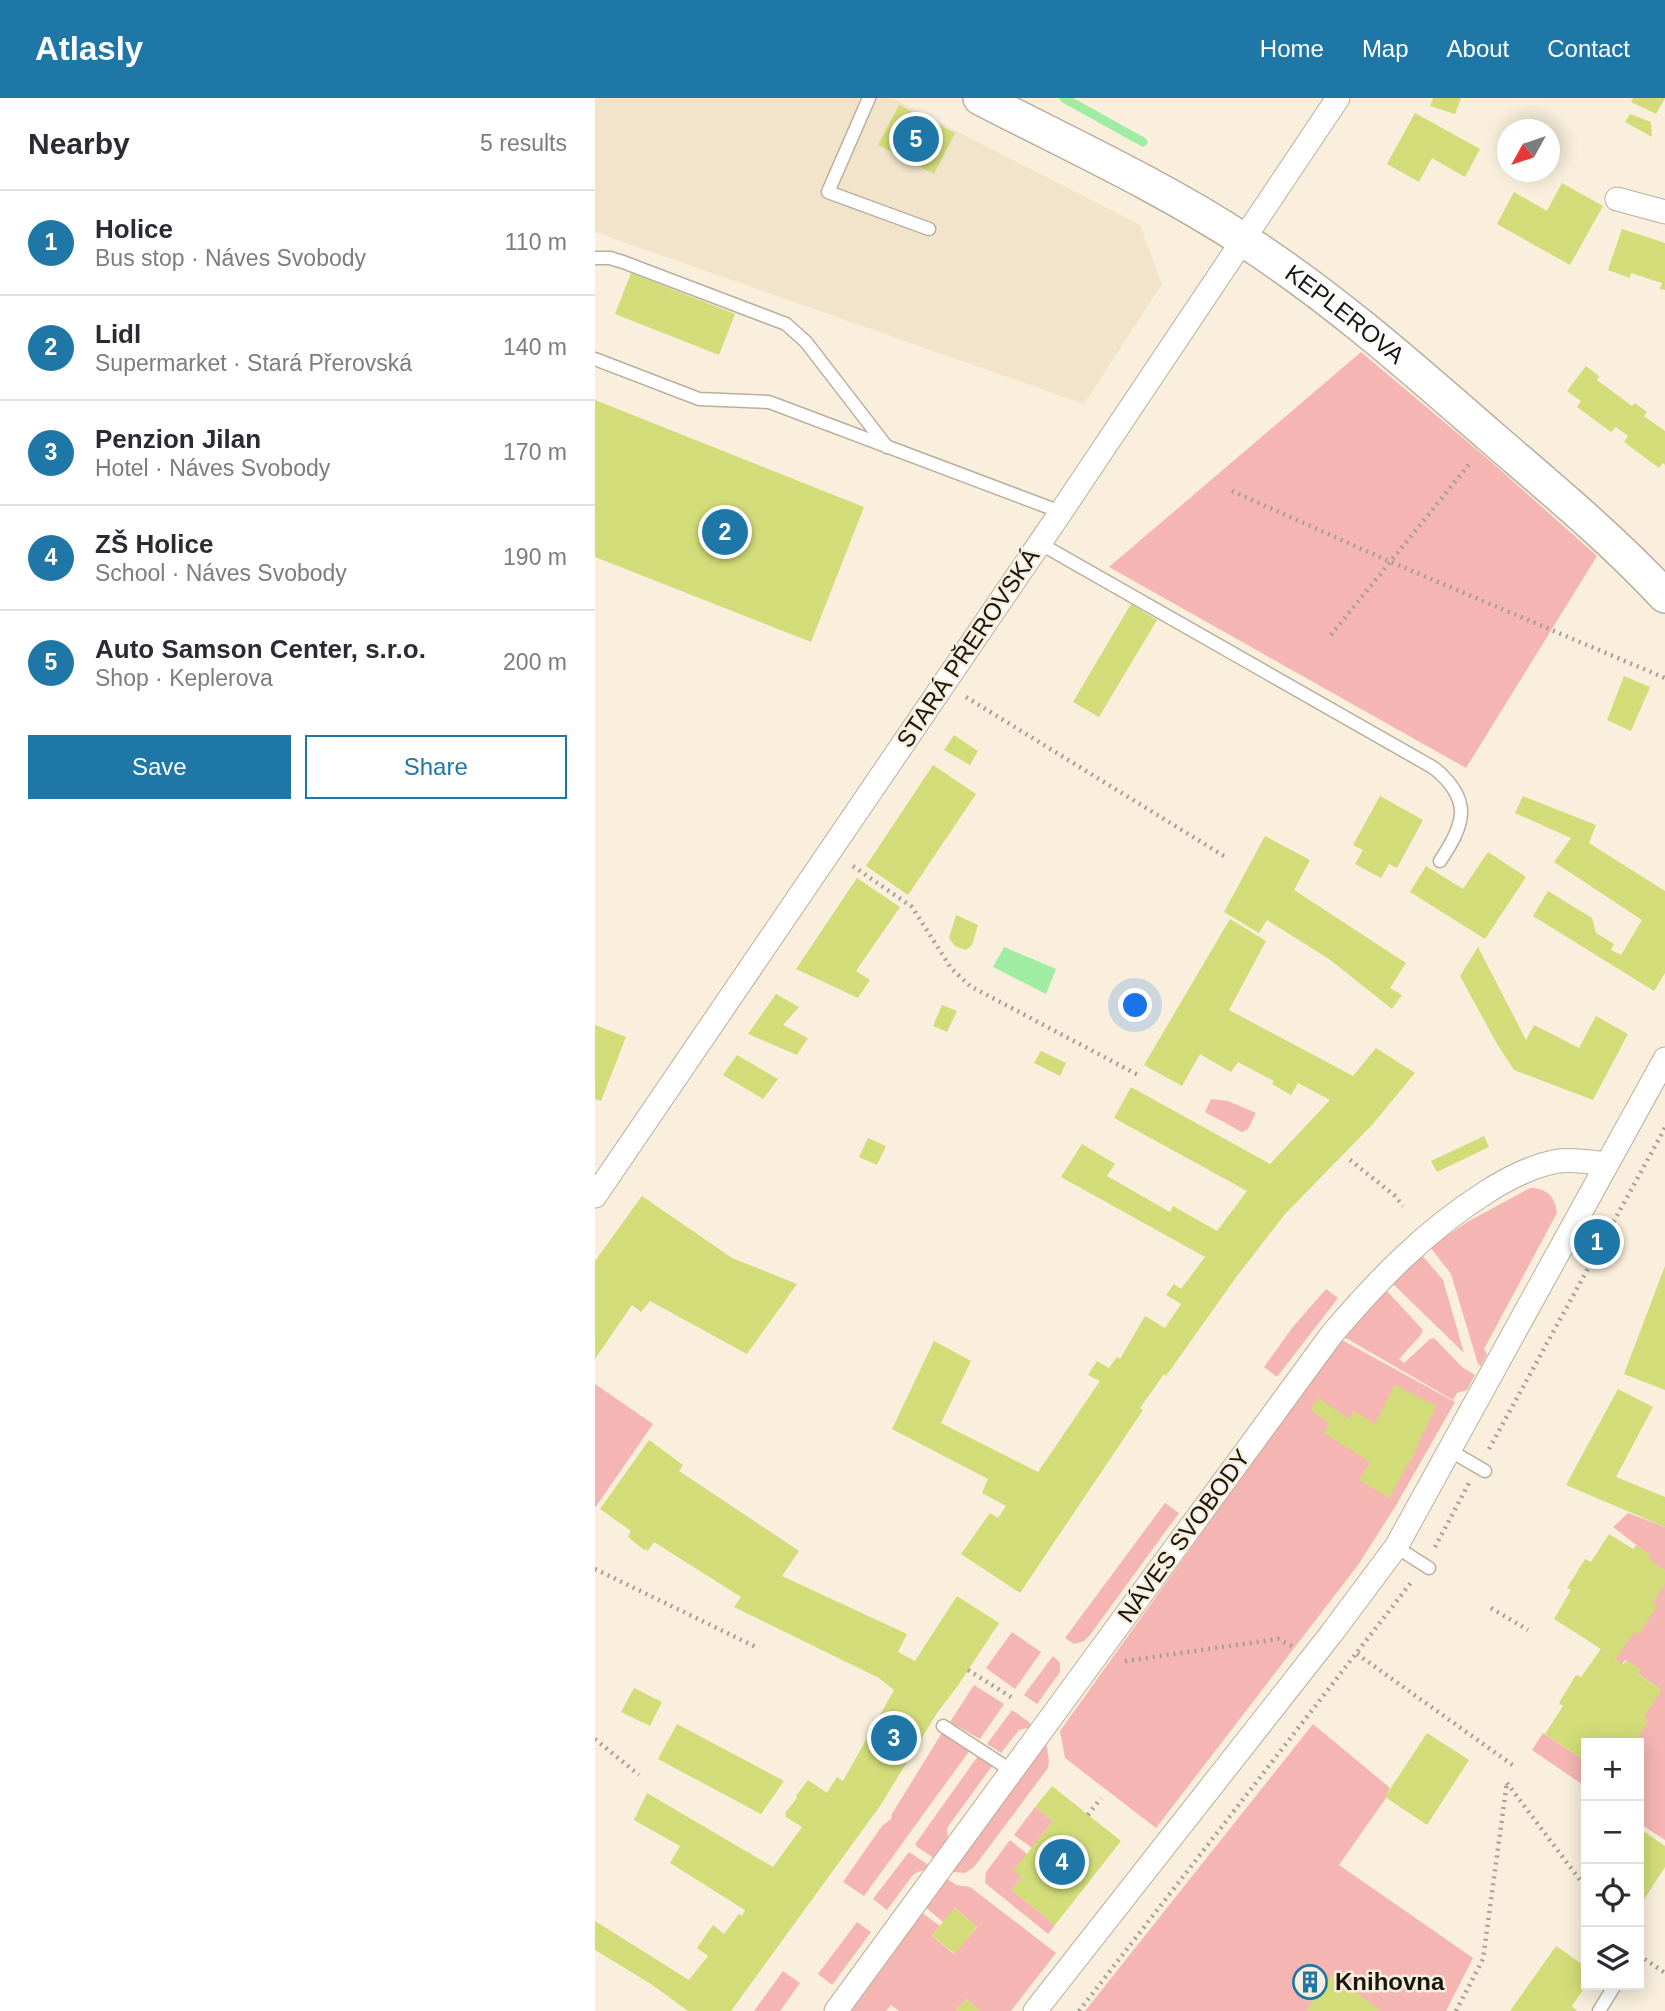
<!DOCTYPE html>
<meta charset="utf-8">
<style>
body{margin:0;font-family:Arial,sans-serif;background:#f7f7f7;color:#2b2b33}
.controls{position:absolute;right:21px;bottom:21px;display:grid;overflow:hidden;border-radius:0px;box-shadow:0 4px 18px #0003}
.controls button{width:63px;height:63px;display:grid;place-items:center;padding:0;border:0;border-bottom:2px solid #e1e1e2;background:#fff;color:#2b2b33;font:35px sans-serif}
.compass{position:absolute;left:902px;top:21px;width:63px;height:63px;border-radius:50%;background:#fff;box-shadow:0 4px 18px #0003;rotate:230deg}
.you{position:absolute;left:541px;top:908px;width:24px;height:24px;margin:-18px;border:5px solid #fff;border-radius:50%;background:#1a73e8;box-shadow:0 0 0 10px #1a73e833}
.badge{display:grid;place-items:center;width:46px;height:46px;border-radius:50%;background:#1e77a6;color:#fff;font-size:23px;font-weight:700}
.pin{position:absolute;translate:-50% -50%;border:4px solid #fff;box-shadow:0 2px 7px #0006}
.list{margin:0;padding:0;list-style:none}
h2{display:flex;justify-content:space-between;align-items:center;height:91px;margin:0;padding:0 28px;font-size:30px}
h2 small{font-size:23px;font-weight:400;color:#7c7c81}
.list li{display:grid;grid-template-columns:46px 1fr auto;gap:21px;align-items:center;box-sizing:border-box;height:105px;padding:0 28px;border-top:2px solid #e1e1e2}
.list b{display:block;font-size:26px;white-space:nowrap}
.list p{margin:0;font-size:23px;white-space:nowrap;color:#7c7c81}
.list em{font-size:23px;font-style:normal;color:#7c7c81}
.actions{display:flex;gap:14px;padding:21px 28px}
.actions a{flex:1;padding:16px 0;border:2px solid #1e77a6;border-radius:0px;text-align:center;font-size:24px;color:#1e77a6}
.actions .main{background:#1e77a6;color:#fff}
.icon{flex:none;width:38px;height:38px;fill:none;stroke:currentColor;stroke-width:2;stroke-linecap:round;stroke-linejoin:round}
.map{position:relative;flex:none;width:1070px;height:1913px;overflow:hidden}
header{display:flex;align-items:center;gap:42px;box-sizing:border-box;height:98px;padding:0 35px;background:#1e77a6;color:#fff}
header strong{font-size:33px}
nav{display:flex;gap:38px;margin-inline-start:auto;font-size:24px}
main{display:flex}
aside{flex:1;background:#fff}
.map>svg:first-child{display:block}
.built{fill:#f1e4ca}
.green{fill:#f5b6b3}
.water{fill:#a0eca3}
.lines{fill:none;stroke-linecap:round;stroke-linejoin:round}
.stream{stroke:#a0eca3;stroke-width:9}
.building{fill:#d2dd79}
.lane-casing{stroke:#b9af9e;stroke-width:15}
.street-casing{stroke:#b9af9e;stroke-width:25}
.secondary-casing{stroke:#b9af9e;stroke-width:36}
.path{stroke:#a79f91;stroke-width:4.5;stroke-dasharray:2 5;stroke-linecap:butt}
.lane{stroke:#fff;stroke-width:12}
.street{stroke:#fff;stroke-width:23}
.secondary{stroke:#fff;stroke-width:33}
.labels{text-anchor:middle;stroke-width:5;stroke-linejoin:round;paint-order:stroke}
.street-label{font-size:24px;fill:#1a1610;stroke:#f9efdc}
.poi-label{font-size:24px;font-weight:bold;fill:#1a1610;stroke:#f9efdc;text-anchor:start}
</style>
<header>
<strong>Atlasly</strong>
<nav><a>Home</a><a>Map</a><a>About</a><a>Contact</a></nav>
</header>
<main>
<aside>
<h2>Nearby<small>5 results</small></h2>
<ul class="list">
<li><span class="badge">1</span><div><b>Holice</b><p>Bus stop · Náves Svobody</p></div><em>110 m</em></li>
<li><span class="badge">2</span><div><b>Lidl</b><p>Supermarket · Stará Přerovská</p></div><em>140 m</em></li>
<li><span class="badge">3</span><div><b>Penzion Jilan</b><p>Hotel · Náves Svobody</p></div><em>170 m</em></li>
<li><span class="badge">4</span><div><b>ZŠ Holice</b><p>School · Náves Svobody</p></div><em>190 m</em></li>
<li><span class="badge">5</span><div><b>Auto Samson Center, s.r.o.</b><p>Shop · Keplerova</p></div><em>200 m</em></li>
</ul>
<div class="actions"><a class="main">Save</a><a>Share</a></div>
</aside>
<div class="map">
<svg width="1070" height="1913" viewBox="0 0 1070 1913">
<rect width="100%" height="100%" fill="#f9efdc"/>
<!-- built -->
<path class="built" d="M0,0H297L545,127L567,186L489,306L0,134Z"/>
<!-- green -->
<g class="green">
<path d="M766,254L893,361L1002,458L871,670L514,469Z"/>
<path d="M616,1001L633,1003L661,1015L653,1031L647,1034L610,1014Z"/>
<path d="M935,1090C952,1090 960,1099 962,1115L889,1251L892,1256L886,1268L883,1266L856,1176L835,1149L874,1123Z"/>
<path d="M825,1155L848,1182L869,1255L796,1184Z"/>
<path d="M731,1191L743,1200L682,1279L669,1269L697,1230Z"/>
<path d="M790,1191L828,1232L825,1238L804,1261L809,1265L835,1241L839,1240L867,1269L880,1277L872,1292L862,1295L858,1302L749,1239Z"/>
<path d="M747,1242L860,1304L800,1409L763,1467L561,1730L470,1660L465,1633L669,1348Z"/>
<path d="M0,1286L58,1326L0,1410Z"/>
<path d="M570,1405L584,1415L495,1537L489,1543L479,1546L470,1540Z"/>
<path d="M1033,1415L1070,1429V1473L1051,1460L1053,1456L1018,1429Z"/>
<path d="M1070,1483V1742L1044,1725V1645H1037L1052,1623L1047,1619L1065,1591L1042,1575L1044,1571L1032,1563L1030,1562L1027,1566L1020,1562Z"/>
<path d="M417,1534L446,1554L420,1591L391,1570Z"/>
<path d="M458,1558L465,1565V1574L442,1606L429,1597Z"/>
<path d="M379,1587L409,1606L385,1641L355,1624Z"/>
<path d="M417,1612L434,1624L437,1629L424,1632L406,1655L392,1646Z"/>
<path d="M718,1626L795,1690L790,1699L791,1700L744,1767L878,1860L851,1913H490Z"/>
<path d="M348,1633L375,1652L269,1798L248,1784L287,1728L296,1721L297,1716Z"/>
<path d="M948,1635L991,1663V1689L937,1652Z"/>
<path d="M451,1643L454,1663L453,1670L379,1769L370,1775L358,1774L356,1772Z"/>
<path d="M383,1658L397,1668L352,1730L353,1742L340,1761L321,1748V1745Z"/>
<path d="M440,1709L458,1723L437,1750L419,1737Z"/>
<path d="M415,1742L432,1756L427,1779L417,1792L460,1827L453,1836L390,1785L391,1774Z"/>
<path d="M314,1754L335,1768C330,1774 323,1772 317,1778L292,1812L278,1801Z"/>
<path d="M351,1780L361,1787L375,1789L461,1855L416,1913H385L371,1901L361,1913H304L296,1907L291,1913H253L326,1814L345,1828L337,1838L359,1856L382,1829L360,1810L348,1824L330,1809Z"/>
<path d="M262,1824L276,1834L237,1887L223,1876Z"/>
<path d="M188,1873L205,1885L185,1913H159Z"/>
</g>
<!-- water -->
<path class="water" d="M409,849L461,871L451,896L398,869Z"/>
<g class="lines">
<!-- stream -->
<path class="stream" d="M469,0L548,44"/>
</g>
<!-- building -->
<g class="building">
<path d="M838,0H866L860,16L835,8Z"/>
<path d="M1038,0H1070L1061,16L1036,4Z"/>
<path d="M304,7L360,35L339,76L283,47Z"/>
<path d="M820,15L885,51L870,79L837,60L824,84L792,66Z"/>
<path d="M1035,16L1056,24L1057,39L1030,24Z"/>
<path d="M967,85L1008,108L975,167L902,126L919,94L952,113Z"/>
<path d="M1027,131L1070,145V192L1065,191L1067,185L1036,175L1035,180L1013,172Z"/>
<path d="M36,175L140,216L124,257L20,216Z"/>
<path d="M991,268L1004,278L1002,282L1037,308L1040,305L1052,314L1049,318L1070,333V367L1068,365L1064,370L1029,344L1033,338L1021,329L1016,334L982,309L986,303L972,293Z"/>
<path d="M0,302L269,409L216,544L0,459Z"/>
<path d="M536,506L562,522L504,619L478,604Z"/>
<path d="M1029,578L1055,589L1036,633L1012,622Z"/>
<path d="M359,637L383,653L375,667L349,652Z"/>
<path d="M338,667L381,696L313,797L271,768Z"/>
<path d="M785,698L828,722L802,770L794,766L786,780L760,766L768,752L758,747Z"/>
<path d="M928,698L1001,727L994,745L1070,793V875L1059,893L938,818L953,793L997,820L1001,835L1019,846L1016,852L1026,857L1047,822L959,764L976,740L920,715Z"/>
<path d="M670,738L715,762L699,792L811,865L795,890L807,897L797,911L734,861L672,822L664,835L629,814Z"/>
<path d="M893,754L931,779L890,841L815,794L831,768L868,791Z"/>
<path d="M262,780L305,809L261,873L275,882L263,900L201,871Z"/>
<path d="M361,817L383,827L377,847L371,852L360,848L354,840Z"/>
<path d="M635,821L671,843L634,912L758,978L781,950L820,975L777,1027L690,1116L642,1178L571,1278L569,1276L545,1310L548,1312L425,1495L366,1456L395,1415L403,1420L411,1408L387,1395L393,1381L297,1331L339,1243L376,1263L346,1325L443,1374L505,1283L493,1277L502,1263L514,1270L522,1259L525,1261L550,1218L570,1230L586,1206L571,1197L579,1186L586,1191L610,1159L466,1079L487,1046L520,1066L512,1078L575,1114L578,1108L622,1133L652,1093L519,1020L536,989L675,1066L735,1002L703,985L696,997L677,986L679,983L643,964L636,974L605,956L587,988L549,967Z"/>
<path d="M883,849L931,942L939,927L984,950L1001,918L1033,936L998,1002L919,972L901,944L865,878Z"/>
<path d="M181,896L204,909L188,927L213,940L202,957L153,936Z"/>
<path d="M347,907L362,913L352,934L338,928Z"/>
<path d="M0,927L31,939L6,1003L0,1001Z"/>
<path d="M446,953L471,965L465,978L439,965Z"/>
<path d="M142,957L183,981L168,1001L128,977Z"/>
<path d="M889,1038L894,1049L842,1074L836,1063Z"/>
<path d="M273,1040L291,1048L282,1067L264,1059Z"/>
<path d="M47,1098L137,1160L202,1186L152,1256L55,1203L46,1214L37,1207L0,1261V1163Z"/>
<path d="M1070,1168V1292L1029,1276Z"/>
<path d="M800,1287L841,1308L818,1358L794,1400L764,1382L775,1364L729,1335L734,1325L716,1312L723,1300L754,1321L759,1313L780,1326Z"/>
<path d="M1023,1291L1058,1309L1021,1379L1070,1399V1429L971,1387Z"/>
<path d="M54,1342L88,1367L84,1373L204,1453L187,1478L312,1536L303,1554L320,1563L362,1498L404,1525L362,1589L342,1615L285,1708L136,1913H93L56,1886L0,1852V1823L94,1882L113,1858L102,1850L118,1827L129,1836L144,1816L147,1818L150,1812L75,1765L85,1748L39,1722L52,1695L178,1769L207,1729L191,1719L190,1715L202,1700L201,1698L213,1682L232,1695L242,1679L248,1683L299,1592L284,1580L139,1509L146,1499L59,1444L52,1454V1451L49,1452L33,1439L36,1433L5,1411Z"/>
<path d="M1014,1436L1038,1451L1041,1447L1055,1456L1053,1460L1070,1473V1486L1058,1504L1062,1508L1044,1536L1039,1534L1020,1562L1028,1566L1032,1563L1046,1572L1043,1576L1066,1592L1049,1619L1053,1623L1039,1645H991V1663L950,1636L968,1608L964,1605L981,1577L986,1579L1006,1551L959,1521L976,1492L972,1490L990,1461L996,1464Z"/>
<path d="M39,1590L67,1604L55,1628L26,1614Z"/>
<path d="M82,1626L189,1683L166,1716L63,1661Z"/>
<path d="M832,1635L874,1662L832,1727L790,1699Z"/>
<path d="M457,1688L526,1743L460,1827L417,1792L427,1779L418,1773L458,1723L440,1709Z"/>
<path d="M1044,1730L1070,1748V1769L1046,1806L1044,1805Z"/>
<path d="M359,1810L382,1828L360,1856L337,1838Z"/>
<path d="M961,1848L991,1869V1888L977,1908L982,1913H915Z"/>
<path d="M717,1868L729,1878L717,1893L722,1897L737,1877L786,1913H711L718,1903L701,1891Z"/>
<path d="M371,1901L385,1913H361Z"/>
</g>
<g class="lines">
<!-- lane casing -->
<g class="lane-casing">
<g id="lane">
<path d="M274,0L233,94L334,131"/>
<path d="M0,160H15L28,164L191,226L211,244L292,349"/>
<path d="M0,261L104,301L174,304L466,414"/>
<path d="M444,445L839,670C878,702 870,726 845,763"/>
<path d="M854,1352L890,1373"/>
<path d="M801,1449L834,1470"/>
<path d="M348,1628L417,1673"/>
<path d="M1004,1913L1020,1887"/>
</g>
</g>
<!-- street casing -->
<g class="street-casing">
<g id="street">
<path d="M1022,101L1070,114"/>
<path d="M0,1098L466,414L743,0"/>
<path d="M241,1913L737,1236C783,1182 830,1133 890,1095C913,1080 936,1068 963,1063C979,1061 996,1064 1011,1066"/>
<path d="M440,1913L736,1536L801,1449L1070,961"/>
</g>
</g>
<!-- secondary casing -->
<g class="secondary-casing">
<g id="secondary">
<path id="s1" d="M385,0C474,46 566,88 650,143C738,200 816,269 894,337C954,389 1016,440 1070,498"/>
</g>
</g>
<!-- path -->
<g class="path">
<path d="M637,393L796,464L1070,580"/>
<path d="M736,537L876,364"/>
<path d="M371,599L629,758"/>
<path d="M258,768L317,809L356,870L375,888L545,978"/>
<path d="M755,1062L799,1097L808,1108"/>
<path d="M894,1351L1070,1030"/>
<path d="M840,1449L874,1385"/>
<path d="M0,1471L161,1549"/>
<path d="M896,1510L933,1532"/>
<path d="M762,1556L919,1668"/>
<path d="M530,1563L683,1541L697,1548"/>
<path d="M373,1572L419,1601"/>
<path d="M0,1641L44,1677"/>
<path d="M912,1685L991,1790"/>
<path d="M493,1717L506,1700"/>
<path d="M1044,1857L1070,1875"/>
<path d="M484,1913L818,1482"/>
<path d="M861,1913L888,1861L912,1684"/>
</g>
<!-- lane -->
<use href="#lane" class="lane"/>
<!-- street -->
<use href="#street" class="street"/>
<!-- secondary -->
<use href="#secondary" class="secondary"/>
</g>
<!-- icons -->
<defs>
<g id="building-ring" transform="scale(1.75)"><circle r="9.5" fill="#f9efdc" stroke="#1e77a6" stroke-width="1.5"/><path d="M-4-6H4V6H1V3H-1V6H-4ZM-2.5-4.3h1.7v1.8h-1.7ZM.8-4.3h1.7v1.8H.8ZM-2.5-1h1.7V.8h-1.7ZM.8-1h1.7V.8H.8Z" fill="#1e77a6"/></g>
</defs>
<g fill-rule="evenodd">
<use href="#building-ring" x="715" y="1884"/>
</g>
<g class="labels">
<!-- street labels -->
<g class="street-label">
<text dy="8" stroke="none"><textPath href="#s1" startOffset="425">KEPLEROVA</textPath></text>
<text transform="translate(373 550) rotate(-56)" y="8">STARÁ PŘEROVSKÁ</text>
<text transform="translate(589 1438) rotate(-54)" y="8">NÁVES SVOBODY</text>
</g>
<!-- poi labels -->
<g class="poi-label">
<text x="740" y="1892">Knihovna</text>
</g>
</g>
</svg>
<div class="controls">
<button>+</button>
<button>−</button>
<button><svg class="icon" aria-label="locate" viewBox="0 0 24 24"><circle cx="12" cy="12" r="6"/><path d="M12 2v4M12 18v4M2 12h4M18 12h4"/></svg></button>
<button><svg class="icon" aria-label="layers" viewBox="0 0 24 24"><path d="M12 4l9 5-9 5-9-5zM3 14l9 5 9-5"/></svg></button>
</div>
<svg class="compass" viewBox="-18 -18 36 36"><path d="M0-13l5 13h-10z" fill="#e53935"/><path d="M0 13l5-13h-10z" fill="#7c7c81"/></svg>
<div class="you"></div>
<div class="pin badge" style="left:1002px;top:1144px">1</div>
<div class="pin badge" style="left:130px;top:434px">2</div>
<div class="pin badge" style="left:299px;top:1640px">3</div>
<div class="pin badge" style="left:467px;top:1764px">4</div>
<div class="pin badge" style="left:321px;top:41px">5</div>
</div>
</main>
